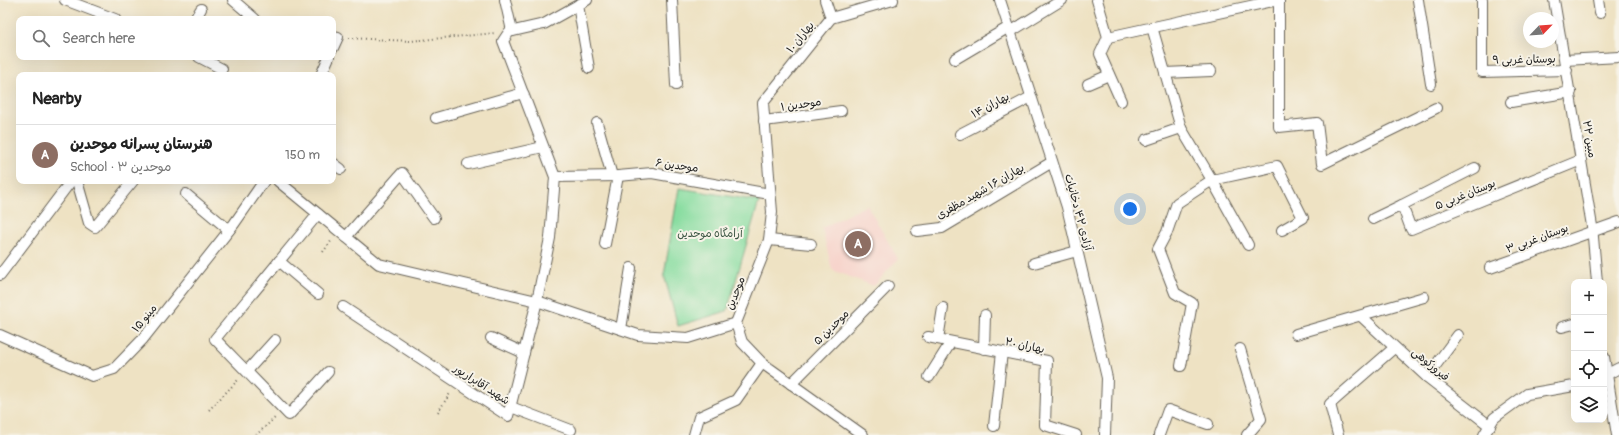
<!DOCTYPE html>
<meta charset="utf-8">
<style>
body{margin:0;font-family:Pangolin,"Playpen Sans Arabic",sans-serif;background:#f6f6f6;color:#222}
.controls{position:absolute;right:12px;bottom:12px;display:grid;overflow:hidden;border-radius:8px;box-shadow:0 4px 16px #0002}
.controls button{width:36px;height:36px;display:grid;place-items:center;padding:0;border:0;border-bottom:1px solid #e0e0e0;background:#fff;color:#222;font:20px sans-serif}
.compass{position:absolute;left:1523px;top:12px;width:36px;height:36px;border-radius:50%;background:#fff;box-shadow:0 4px 16px #0002;rotate:65deg}
.you{position:absolute;left:1130px;top:209px;width:14px;height:14px;margin:-10px;border:3px solid #fff;border-radius:50%;background:#1a73e8;box-shadow:0 0 0 6px #1a73e833}
.badge{display:grid;place-items:center;width:26px;height:26px;border-radius:50%;background:#1f6fb2;color:#fff;font-size:13px;font-weight:700}
.pin{position:absolute;translate:-50% -50%;border:2px solid #fff;box-shadow:0 1px 4px #0006}
.list{margin:0;padding:0;list-style:none}
h2{display:flex;justify-content:space-between;align-items:center;height:52px;margin:0;padding:0 16px;font-size:17px}
h2 small{font-size:13px;font-weight:400;color:#767676}
.list li{display:grid;grid-template-columns:26px 1fr auto;gap:12px;align-items:center;box-sizing:border-box;height:60px;padding:0 16px;border-top:1px solid #e0e0e0}
.list b{display:block;font-size:15px;white-space:nowrap}
.list p{margin:0;font-size:13px;white-space:nowrap;color:#767676}
.list em{font-size:13px;font-style:normal;color:#767676}
.icon{flex:none;width:22px;height:22px;fill:none;stroke:currentColor;stroke-width:2;stroke-linecap:round;stroke-linejoin:round}
.map{position:relative;flex:none;width:1619px;height:435px;overflow:hidden}
.search{position:absolute;background:#fff;box-shadow:0 4px 16px #0002;left:16px;top:16px;width:320px;height:44px;display:flex;align-items:center;gap:10px;box-sizing:border-box;padding:0 14px;border-radius:8px;color:#767676;font-size:15px}
.panel{position:absolute;background:#fff;box-shadow:0 4px 16px #0002;left:16px;top:72px;width:320px;height:112px;border-radius:8px}
.map>svg:first-child{display:block}
.built{fill:#f7d1c9}
.green{fill:#88dda0;stroke:#527c5e}
.lines{fill:none;stroke-linecap:round;stroke-linejoin:round}
.street-casing{stroke:#666156;stroke-width:12}
.path{stroke:#666156;stroke-width:2;stroke-dasharray:1 3;stroke-linecap:butt}
.street{stroke:#fff;stroke-width:10}
.labels{text-anchor:middle;stroke-width:4;stroke-linejoin:round;paint-order:stroke}
.street-label{font-size:11px;fill:#1c1c1c;stroke:#f7f3e8}
.park-label{font-size:11px;fill:#3c5644;stroke:#f7f3e8}
</style>
<div class="map">
<svg width="1619" height="435" viewBox="0 0 1619 435">
<rect width="100%" height="100%" fill="#f7f3e8"/>
<filter id="ink" filterUnits="userSpaceOnUse"><feTurbulence type="fractalNoise" baseFrequency=".025" numOctaves="2"/><feDisplacementMap in="SourceGraphic" scale="8" xChannelSelector="R" yChannelSelector="G"/><feConvolveMatrix kernelMatrix="1 2 1 2 8 2 1 2 1" color-interpolation-filters="sRGB"/></filter>
<filter id="wash" filterUnits="userSpaceOnUse"><feTurbulence type="fractalNoise" baseFrequency=".012" numOctaves="4" result="noise"/><feDisplacementMap in="SourceGraphic" scale="16" xChannelSelector="R" yChannelSelector="G"/><feGaussianBlur stdDeviation="0.9" result="paint"/><feColorMatrix in="noise" values="0 0 0 0 0 0 0 0 0 0 0 0 0 0 0 0 0 1.4 0 .05"/><feComposite in="paint" operator="in"/></filter>
<g filter="url(#wash)">
<rect width="100%" height="100%" fill="#eee2c3"/>
<!-- built -->
<path class="built" d="M867,205L898,259L874,286L832,270L822,228Z"/>
<!-- green -->
<path class="green" d="M679,188L759,201L727,311L678,326L664,275Z"/>
</g>
<g filter="url(#ink)">
<g class="lines">
<!-- street casing -->
<g class="street-casing">
<g id="street">
<path d="M65,0L115,19"/>
<path d="M233,0L255,19"/>
<path d="M505,0L512,31"/>
<path d="M587,0L544,24L509,32L503,41L555,177L550,238L537,301L638,335L688,338L736,323"/>
<path d="M672,0L676,85"/>
<path d="M825,0L831,18"/>
<path d="M1000,0L1067,207L1107,378L1105,435"/>
<path d="M1097,0L1108,37L1278,0"/>
<path d="M1279,0V127L1317,123L1322,164L1436,108"/>
<path d="M1418,0L1431,84"/>
<path d="M1482,0V72L1567,70"/>
<path d="M1554,0L1592,226L1597,282"/>
<path d="M1598,0L1600,13"/>
<path d="M578,5L589,68"/>
<path d="M195,19L201,9"/>
<path d="M1152,27L1181,128L1212,180L1277,166L1303,218L1282,230"/>
<path d="M1010,32L1062,0"/>
<path d="M333,36L338,37L333,48"/>
<path d="M1108,37L1100,54L1121,101"/>
<path d="M199,57L222,69"/>
<path d="M955,59L1009,27"/>
<path d="M1565,60L1619,57"/>
<path d="M1165,73L1211,71"/>
<path d="M321,75L329,57"/>
<path d="M1088,84L1109,75"/>
<path d="M1511,102L1571,92"/>
<path d="M436,118L523,93"/>
<path d="M764,121L841,111"/>
<path d="M597,123L612,176"/>
<path d="M960,134L1031,97"/>
<path d="M1146,140L1181,128"/>
<path d="M333,163L341,169"/>
<path d="M468,164L543,147"/>
<path d="M555,177L618,176L652,173L770,194"/>
<path d="M77,181L89,223L95,227L133,181"/>
<path d="M278,181L379,264L537,301L508,416L343,307"/>
<path d="M186,194L229,230"/>
<path d="M1402,205L1475,168"/>
<path d="M318,214L215,339L289,415L328,372"/>
<path d="M1373,219L1402,205L1411,229L1581,160"/>
<path d="M917,231L942,228L1052,162"/>
<path d="M346,237L402,173L434,218"/>
<path d="M769,240L811,244"/>
<path d="M605,244L618,176"/>
<path d="M279,261L318,294"/>
<path d="M1034,263L1077,251"/>
<path d="M1490,268L1619,222"/>
<path d="M0,275L71,181"/>
<path d="M1361,316L1427,377L1490,426"/>
<path d="M1562,327L1574,324"/>
<path d="M621,329L631,268"/>
<path d="M1296,334L1424,297"/>
<path d="M0,335L92,376L114,369L143,339L234,224L264,181"/>
<path d="M928,337L1047,361L1045,425L1076,435"/>
<path d="M491,338L524,353"/>
<path d="M938,339L943,308"/>
<path d="M984,349L985,315"/>
<path d="M1240,349L1261,419L1247,435"/>
<path d="M1604,357L1617,435"/>
<path d="M1181,366L1192,303L1175,293L1158,249L1167,232L1177,203L1212,180L1248,245"/>
<path d="M247,371L275,340"/>
<path d="M1604,376L1619,368"/>
<path d="M929,377L951,342"/>
<path d="M1427,377L1458,335"/>
<path d="M791,384L888,286"/>
<path d="M511,407L571,430"/>
<path d="M994,426L1002,352"/>
<path d="M694,435L699,417L736,400L762,363"/>
<path d="M863,435L762,363L742,342L736,323L769,240L772,212L763,103L831,18L893,0"/>
<path d="M1159,435L1168,410L1208,424"/>
<path d="M1338,435L1330,404L1394,348"/>
<path d="M1484,435L1494,418L1527,394L1574,386"/>
</g>
</g>
<!-- path -->
<g class="path">
<path d="M349,38L410,41L496,33"/>
<path d="M323,252L332,240"/>
<path d="M209,410L239,379"/>
<path d="M438,412L451,392"/>
<path d="M256,435L276,417"/>
</g>
<!-- street -->
<use href="#street" class="street"/>
</g>
</g>
<g class="labels">
<!-- street labels -->
<g class="street-label">
<text transform="translate(800 37) rotate(-51)" y="4">بهاران ۱۰</text>
<text transform="translate(1524 59) rotate(-1)" y="4">بوستان غربی ۹</text>
<text transform="translate(801 104) rotate(-8)" y="4">موحدین ۱</text>
<text transform="translate(990 105) rotate(-28)" y="4">بهاران ۱۴</text>
<text transform="translate(1590 139) rotate(81)" y="4">مبین ۲۲</text>
<text transform="translate(677 165) rotate(8)" y="4">موحدین ۶</text>
<text transform="translate(980 191) rotate(-30)" y="4">بهاران ۱۶ شهید مظفری</text>
<text transform="translate(1465 194) rotate(-22)" y="4">بوستان غربی ۵</text>
<text transform="translate(1079 212) rotate(75)" y="4">آزادی ۴۲ دخانیات</text>
<text transform="translate(1537 238) rotate(-20)" y="4">بوستان غربی ۳</text>
<text transform="translate(735 293) rotate(-68)" y="4">موحدین</text>
<text transform="translate(144 318) rotate(-51)" y="4">مینو ۱۵</text>
<text transform="translate(831 327) rotate(-45)" y="4">موحدین ۵</text>
<text transform="translate(1025 345) rotate(12)" y="4">بهاران ۲۰</text>
<text transform="translate(1431 364) rotate(40)" y="4">فیروزکوهی</text>
<text transform="translate(482 384) rotate(33)" y="4">شهید آقابرارپور</text>
</g>
<!-- park labels -->
<g class="park-label">
<text x="710" y="237">آرامگاه موحدین</text>
</g>
</g>
</svg>
<div class="controls">
<button>+</button>
<button>−</button>
<button><svg class="icon" aria-label="locate" viewBox="0 0 24 24"><circle cx="12" cy="12" r="6"/><path d="M12 2v4M12 18v4M2 12h4M18 12h4"/></svg></button>
<button><svg class="icon" aria-label="layers" viewBox="0 0 24 24"><path d="M12 4l9 5-9 5-9-5zM3 14l9 5 9-5"/></svg></button>
</div>
<svg class="compass" viewBox="-18 -18 36 36"><path d="M0-13l5 13h-10z" fill="#e53935"/><path d="M0 13l5-13h-10z" fill="#767676"/></svg>
<div class="you"></div>
<div class="pin badge" style="left:858px;top:244px;background:#8d6e63">A</div>
<div class="search"><svg class="icon" aria-label="search" viewBox="0 0 24 24"><circle cx="10" cy="10" r="6"/><path d="M15 15l6 6"/></svg>Search here</div>
<section class="panel">
<h2>Nearby<small></small></h2>
<ul class="list">
<li><span class="badge" style="background:#8d6e63">A</span><div><b>هنرستان پسرانه موحدین</b><p>School · موحدین ۳</p></div><em>150 m</em></li>
</ul>
</section>
</div>
